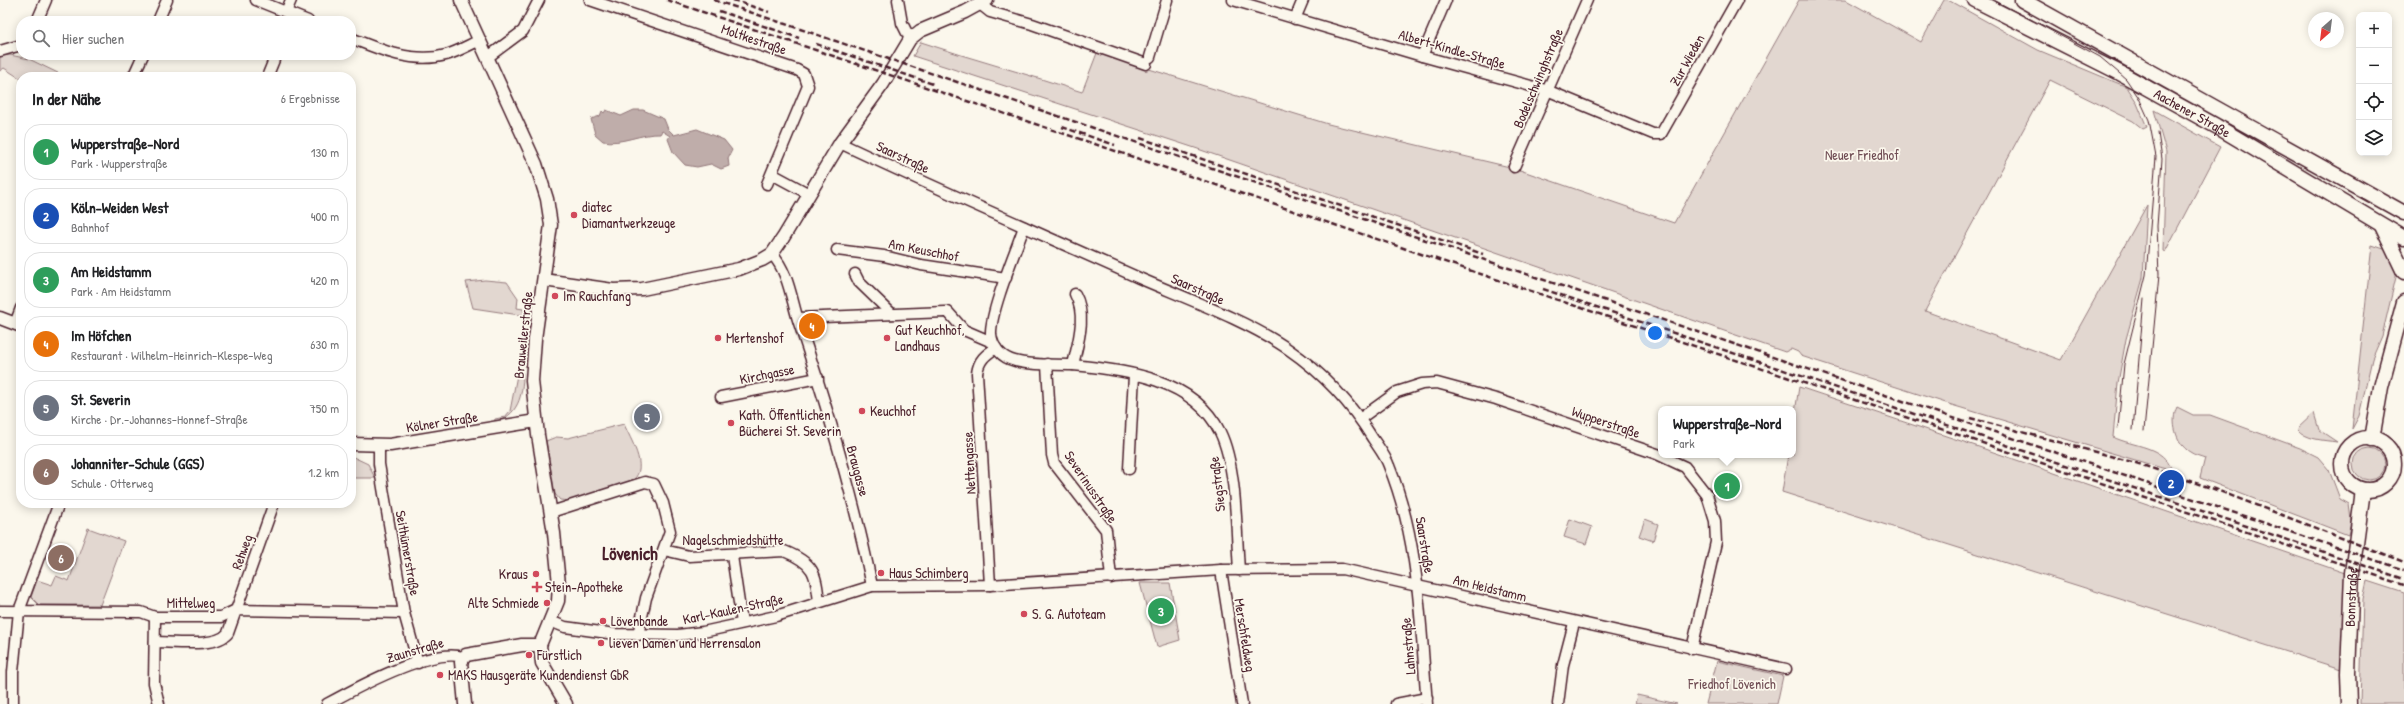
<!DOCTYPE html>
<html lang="de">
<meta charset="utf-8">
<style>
body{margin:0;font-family:"Patrick Hand",sans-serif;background:#f2f2f2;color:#202124}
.controls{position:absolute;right:12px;top:12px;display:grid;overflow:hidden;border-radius:8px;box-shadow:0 2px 10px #0003}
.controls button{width:36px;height:36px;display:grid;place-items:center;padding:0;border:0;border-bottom:1px solid #e0e0e0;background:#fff;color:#202124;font:20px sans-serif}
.compass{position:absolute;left:2308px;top:12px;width:36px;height:36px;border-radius:50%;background:#fff;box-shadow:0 2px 10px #0003;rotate:208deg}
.you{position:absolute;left:1655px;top:333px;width:14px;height:14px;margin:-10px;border:3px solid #fff;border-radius:50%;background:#1a73e8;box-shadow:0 0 0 6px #1a73e833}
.badge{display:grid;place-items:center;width:26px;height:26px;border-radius:50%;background:#7c3aed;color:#fff;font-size:13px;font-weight:700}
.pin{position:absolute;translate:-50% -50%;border:2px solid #fff;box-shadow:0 1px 4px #0006}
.popup{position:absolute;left:1658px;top:406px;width:138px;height:52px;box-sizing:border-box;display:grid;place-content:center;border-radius:8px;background:#fff;filter:drop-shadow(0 1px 3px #0005);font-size:13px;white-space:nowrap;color:#757577}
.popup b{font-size:15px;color:#202124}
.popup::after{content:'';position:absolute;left:50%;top:100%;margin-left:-8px;border:8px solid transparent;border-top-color:#fff}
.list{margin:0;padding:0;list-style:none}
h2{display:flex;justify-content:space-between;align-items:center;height:52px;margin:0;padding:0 16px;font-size:17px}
h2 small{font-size:13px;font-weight:400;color:#757577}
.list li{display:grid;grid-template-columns:26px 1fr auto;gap:12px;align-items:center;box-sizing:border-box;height:56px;margin:0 8px 8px;padding:0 8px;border:1px solid #e0e0e0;border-radius:16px}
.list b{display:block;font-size:15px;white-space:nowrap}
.list p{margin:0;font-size:13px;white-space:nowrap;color:#757577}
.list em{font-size:13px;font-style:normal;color:#757577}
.icon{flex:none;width:22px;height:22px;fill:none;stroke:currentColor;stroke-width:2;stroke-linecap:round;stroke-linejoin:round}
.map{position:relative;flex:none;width:2404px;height:704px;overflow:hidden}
.search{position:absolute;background:#fff;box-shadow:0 2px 10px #0003;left:16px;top:16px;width:340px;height:44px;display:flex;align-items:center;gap:10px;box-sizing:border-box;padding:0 14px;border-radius:16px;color:#757577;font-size:15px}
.panel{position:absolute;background:#fff;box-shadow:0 2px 10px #0003;left:16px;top:72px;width:340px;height:436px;border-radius:16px}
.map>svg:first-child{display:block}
.green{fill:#e2d7d0;stroke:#967b7e}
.water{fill:#bfadaa;stroke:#907477}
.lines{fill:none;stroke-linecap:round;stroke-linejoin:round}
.minor-casing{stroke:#4a1f2b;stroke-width:13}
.tertiary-casing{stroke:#4a1f2b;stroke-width:15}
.secondary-casing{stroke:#4a1f2b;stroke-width:17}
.minor{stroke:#fbf7ec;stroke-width:10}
.tertiary{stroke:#fbf7ec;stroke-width:12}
.secondary{stroke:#fbf7ec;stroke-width:14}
.tram{stroke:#4a1f2b;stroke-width:1}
.rail{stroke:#4a1f2b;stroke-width:2.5;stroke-dasharray:6 3;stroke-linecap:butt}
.poi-dot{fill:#d1495b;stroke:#fbf7ec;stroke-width:1.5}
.labels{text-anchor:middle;stroke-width:3.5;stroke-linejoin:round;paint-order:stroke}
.street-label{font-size:14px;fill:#4a1f2b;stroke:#fbf7ec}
.park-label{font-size:14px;fill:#704d54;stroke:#fbf7ec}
.poi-label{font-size:14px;fill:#4a1f2b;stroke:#fbf7ec;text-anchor:start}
.district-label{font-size:18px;font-weight:bold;fill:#4a1f2b;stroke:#fbf7ec}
</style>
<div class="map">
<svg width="2404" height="704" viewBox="0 0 2404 704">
<rect width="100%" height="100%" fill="#fbf7ec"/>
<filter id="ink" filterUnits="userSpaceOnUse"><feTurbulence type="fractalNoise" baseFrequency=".025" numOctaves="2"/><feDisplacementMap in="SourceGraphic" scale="8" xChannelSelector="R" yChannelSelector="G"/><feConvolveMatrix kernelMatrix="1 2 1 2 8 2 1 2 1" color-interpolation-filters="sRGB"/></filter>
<g filter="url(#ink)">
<!-- green -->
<g class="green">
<path d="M1799,0H1846L1921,42L1944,0H1948L2038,50L2127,87L2136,101L2147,127L2143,129L2133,121L2050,80L1925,311L2061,360L2147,205L2143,278L2126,339L2118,383L2113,437C2133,447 2164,445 2172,471L1955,406L1801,356L1798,352L1791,349L1785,352L1195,148L913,56L921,42C974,60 1028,74 1082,92L1097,53L1328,124L1514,168L1674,223Z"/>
<path d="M10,55L29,59L62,75L61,77H21V79L4,68L0,71V56Z"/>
<path d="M2154,110L2220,147L2165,252L2163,251L2166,152Z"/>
<path d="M2372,245L2390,251L2396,268V277L2382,336L2372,359L2359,416L2352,429Z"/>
<path d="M485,280L507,282L518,298L517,308L523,309L526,316L473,308L466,282Z"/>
<path d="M518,370L523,373C523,395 518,417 494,422L495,419L505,417L510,411Z"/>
<path d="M1799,387L1970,444L2345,573L2341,669L1782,492L1788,455H1793V425Z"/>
<path d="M2177,407L2193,415H2210L2300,448L2318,457L2329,470L2340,499L2349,504L2351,521L2348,535L2200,478L2205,458C2200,456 2194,455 2190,452C2176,444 2170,421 2177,407Z"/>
<path d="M2314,413L2319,430L2337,442C2323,440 2306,440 2297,429Z"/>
<path d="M624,424C630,439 649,467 633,480L572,501L560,500L555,494L546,441L556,437L568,438Z"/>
<circle cx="2369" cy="464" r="16"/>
<path d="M351,456L368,464L375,478H351Z"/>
<path d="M1720,474L1740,480L1734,499L1714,493Z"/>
<path d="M1570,519L1592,527L1586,544L1564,537Z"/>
<path d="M1645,519L1658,524L1653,541L1639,536Z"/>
<path d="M88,528L124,541L100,605H39L31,597L37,580L52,585L56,576L69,581Z"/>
<path d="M2367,581L2404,593V704H2360L2363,599Z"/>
<path d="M1140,583H1170L1180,640L1157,647Z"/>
<path d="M1717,661L1783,676L1777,704H1706Z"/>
<path d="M1637,695L1677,704H1635Z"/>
</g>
<!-- water -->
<path class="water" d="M606,110L621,116L634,110H643L664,119L668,129L674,135L697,129L724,140L732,150L728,158L729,166L721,169L711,164L697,167L685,165L673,152L668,139L670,136L662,131L660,134C641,133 621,145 603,141L595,134L591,119L600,116L602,111L604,113Z"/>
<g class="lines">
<!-- minor casing -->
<g class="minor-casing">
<g id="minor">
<path d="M256,0L308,21"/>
<path d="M590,0L797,70L804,74L808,86L767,184"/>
<path d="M898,0L902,23L910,39"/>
<path d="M1233,0L1422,56L1549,91L1653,134H1661L1737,0"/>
<path d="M980,4L990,12L1032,24L1146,64"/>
<path d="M286,12L291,0"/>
<path d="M1295,19L1303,0"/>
<path d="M37,21L46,0"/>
<path d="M158,21L167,0"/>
<path d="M351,38C380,50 414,64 446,55C457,52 469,45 480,40"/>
<path d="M0,51L21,45"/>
<path d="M1422,56L1446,0"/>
<path d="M488,57L523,31L539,0"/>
<path d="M1150,57L1167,0"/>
<path d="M133,77L143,55"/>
<path d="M267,77L276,55"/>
<path d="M840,143C939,190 1039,233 1139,278C1185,298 1248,321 1288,349C1323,373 1351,403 1373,439C1379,448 1386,457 1389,466C1420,542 1420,624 1427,704"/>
<path d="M1514,167L1587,0"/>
<path d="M772,174L809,194"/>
<path d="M1024,227C1016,250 990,312 991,334C992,347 1002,358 1015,361C1033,366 1054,364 1073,365C1126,370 1194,379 1220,432C1237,467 1236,530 1239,570"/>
<path d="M837,250L884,256L921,265L1006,278"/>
<path d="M772,254C789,273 791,299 799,323C828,409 854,497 872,586"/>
<path d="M855,274L859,282L892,314"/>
<path d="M798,318L945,312H948L964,330L992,342"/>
<path d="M15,324L21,308"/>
<path d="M1047,364L1052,455L1054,463L1106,530L1111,578"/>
<path d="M1073,365C1078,342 1087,316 1075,294"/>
<path d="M721,397L818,378"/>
<path d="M1361,418L1397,392L1422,384L1437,383L1496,399L1657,454L1685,467L1707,495L1715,521L1716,542L1692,649"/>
<path d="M379,446V464L404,613L418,663"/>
<path d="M1129,469L1134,375"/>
<path d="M551,512L645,482L654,484L663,503L670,531L646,598L638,635"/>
<path d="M664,550L689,556L784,551C814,563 816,573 819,602"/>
<path d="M732,556L742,623"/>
<path d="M1221,570L1242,704"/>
<path d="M990,585L977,373C979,360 985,355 996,348"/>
<path d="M0,611L141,612L155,617H221L236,610L404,613"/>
<path d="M155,617L154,683L159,704"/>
<path d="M550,621L565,627L615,634L678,635L703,632L776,616L872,586L990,585L1221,570L1342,569L1786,669"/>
<path d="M155,642C173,642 217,648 228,633L274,503"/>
<path d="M13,704V672L19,611L59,503"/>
<path d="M327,704C356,688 431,647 463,657"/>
<path d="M1396,704L1427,698"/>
<path d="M1558,704L1563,665L1574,623"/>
</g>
</g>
<!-- tertiary casing -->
<g class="tertiary-casing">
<g id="tertiary">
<path d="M461,0L536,164L547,199L551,225L535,339L532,381L538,435L554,533L559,584L558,601L540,645L542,663L566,704"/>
<path d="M544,280L613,290L642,289L739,269L762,260L772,254L783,238L840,143L883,84L910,39L920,31L965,12L987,0"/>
<path d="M0,318L21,326"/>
<path d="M351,444L390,445L536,421"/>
<path d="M465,704L461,662L466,655L522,645H540"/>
</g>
</g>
<!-- secondary casing -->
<g class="secondary-casing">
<g id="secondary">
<path id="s1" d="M1975,0L2120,73L2216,126L2404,238"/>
<path d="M2022,0L2404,213"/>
<path d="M2382,226L2404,272"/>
<circle cx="2368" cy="464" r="26"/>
<path d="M2372,439L2381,387L2404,302"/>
<path id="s2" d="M2349,704L2348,673L2352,573L2363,490"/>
</g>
</g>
<!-- minor -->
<use href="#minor" class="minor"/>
<!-- tertiary -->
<use href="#tertiary" class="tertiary"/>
<!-- secondary -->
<use href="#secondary" class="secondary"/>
<!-- tram -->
<g class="tram">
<path d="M1994,0L2100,57L2126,79L2139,98L2149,120L2156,157L2146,275L2124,364L2118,428"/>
<path d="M2133,430L2144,299"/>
<path d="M2144,431L2159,275L2157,226L2162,159L2158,133"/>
</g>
<!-- rail -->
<g class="rail">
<path d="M667,0L2404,585"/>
<path d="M714,0L2404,570"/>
<path d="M733,0L769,12"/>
<path d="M719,11L799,38"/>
<path d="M816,44L933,84"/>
<path d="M1062,127L1115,145"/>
<path d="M1140,138L1483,254"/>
<path d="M1543,289L2404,579"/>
<path d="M1970,418L2136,463L2214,489L2404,562"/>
</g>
</g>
</g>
<!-- markers -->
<g class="poi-dot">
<circle cx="574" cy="215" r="4"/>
<circle cx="555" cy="296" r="4"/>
<circle cx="718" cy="338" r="4"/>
<circle cx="887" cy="338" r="4"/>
<circle cx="862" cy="411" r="4"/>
<circle cx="731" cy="423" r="4"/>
<circle cx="881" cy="573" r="4"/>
<circle cx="536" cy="574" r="4"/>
<path d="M535 581h4v4h4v4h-4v4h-4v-4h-4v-4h4z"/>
<circle cx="547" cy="603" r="4"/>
<circle cx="1024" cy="614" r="4"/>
<circle cx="603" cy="621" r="4"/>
<circle cx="601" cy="643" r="4"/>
<circle cx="529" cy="655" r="4"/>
<circle cx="440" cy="675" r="4"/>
</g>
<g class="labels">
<!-- street labels -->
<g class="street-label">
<text transform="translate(754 39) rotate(19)" y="5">Moltkestraße</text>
<text transform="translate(1452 49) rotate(16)" y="5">Albert-Kindle-Straße</text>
<text transform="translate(1687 60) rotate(-61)" y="5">Zur Wieden</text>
<text transform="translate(1538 78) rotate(-67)" y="5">Bodelschwinghstraße</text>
<text dy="5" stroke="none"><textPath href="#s1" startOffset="245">Aachener Straße</textPath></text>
<text transform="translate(903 157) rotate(25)" y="5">Saarstraße</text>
<text transform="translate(924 250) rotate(11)" y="5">Am Keuschhof</text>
<text transform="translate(1198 289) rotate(24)" y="5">Saarstraße</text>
<text transform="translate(523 335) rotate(-84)" y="5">Brauweilerstraße</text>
<text transform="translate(767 374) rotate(-11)" y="5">Kirchgasse</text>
<text transform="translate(442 422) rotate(-9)" y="5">Kölner Straße</text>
<text transform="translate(1606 422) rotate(19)" y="5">Wupperstraße</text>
<text transform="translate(969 463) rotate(-93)" y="5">Nettengasse</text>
<text transform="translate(858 471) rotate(75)" y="5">Braugasse</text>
<text transform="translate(1217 484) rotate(-97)" y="5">Siegstraße</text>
<text transform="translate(1091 487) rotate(56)" y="5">Severinusstraße</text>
<text x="733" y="545">Nagelschmiedshütte</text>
<text transform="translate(1425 545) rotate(81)" y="5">Saarstraße</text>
<text transform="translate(242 552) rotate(-70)" y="5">Rehweg</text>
<text transform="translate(408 553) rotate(80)" y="5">Seithümerstraße</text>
<text transform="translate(1490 588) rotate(14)" y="5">Am Heidstamm</text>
<text dy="5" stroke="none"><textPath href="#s2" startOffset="107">Bonnstraße</textPath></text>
<text x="191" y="608">Mittelweg</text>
<text transform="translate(733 609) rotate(-12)" y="5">Karl-Kaulen-Straße</text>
<text transform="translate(1245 635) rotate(81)" y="5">Merschfeldweg</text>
<text transform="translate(1408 646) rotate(-95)" y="5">Lahnstraße</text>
<text transform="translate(415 650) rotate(-16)" y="5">Zaunstraße</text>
</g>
<!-- park labels -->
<g class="park-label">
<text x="1862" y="160">Neuer Friedhof</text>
<text x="1732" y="689">Friedhof Lövenich</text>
</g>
<!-- poi labels -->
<g class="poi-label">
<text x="582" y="212">diatec<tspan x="582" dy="16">Diamantwerkzeuge</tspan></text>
<text x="563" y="301">Im Rauchfang</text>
<text x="895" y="335">Gut Keuchhof,<tspan x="895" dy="16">Landhaus</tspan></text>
<text x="726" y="343">Mertenshof</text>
<text x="870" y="416">Keuchhof</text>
<text x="739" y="420">Kath. Öffentlichen<tspan x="739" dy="16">Bücherei St. Severin</tspan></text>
<text x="889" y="578">Haus Schimberg</text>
<text x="528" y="579" text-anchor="end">Kraus</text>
<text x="545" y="592">Stein-Apotheke</text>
<text x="539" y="608" text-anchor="end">Alte Schmiede</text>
<text x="1032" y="619">S. G. Autoteam</text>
<text x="611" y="626">Lövenbande</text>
<text x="609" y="648">lieven Damen und Herrensalon</text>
<text x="537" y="660">Fürstlich</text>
<text x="448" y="680">MAKS Hausgeräte Kundendienst GbR</text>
</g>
<!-- district labels -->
<g class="district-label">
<text x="630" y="560">Lövenich</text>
</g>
</g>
</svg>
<div class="controls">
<button>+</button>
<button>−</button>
<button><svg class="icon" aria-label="locate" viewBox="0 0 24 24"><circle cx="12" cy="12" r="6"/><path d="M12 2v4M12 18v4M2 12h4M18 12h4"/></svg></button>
<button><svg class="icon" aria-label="layers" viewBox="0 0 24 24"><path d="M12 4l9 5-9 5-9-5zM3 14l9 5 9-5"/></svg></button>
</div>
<svg class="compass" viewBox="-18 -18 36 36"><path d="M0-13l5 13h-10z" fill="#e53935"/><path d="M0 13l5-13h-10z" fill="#757577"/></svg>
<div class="you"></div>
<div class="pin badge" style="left:1727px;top:486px;background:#2e9e5b">1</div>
<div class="popup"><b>Wupperstraße-Nord</b>Park</div>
<div class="pin badge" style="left:2171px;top:483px;background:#1a4fb4">2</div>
<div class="pin badge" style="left:1161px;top:611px;background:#2e9e5b">3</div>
<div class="pin badge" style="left:812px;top:326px;background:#e8710a">4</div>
<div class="pin badge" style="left:647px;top:417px;background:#6b7280">5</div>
<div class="pin badge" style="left:61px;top:558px;background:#8d6e63">6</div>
<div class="search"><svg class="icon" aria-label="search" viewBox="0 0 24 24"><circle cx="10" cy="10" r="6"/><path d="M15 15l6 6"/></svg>Hier suchen</div>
<section class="panel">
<h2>In der Nähe<small>6 Ergebnisse</small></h2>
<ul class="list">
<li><span class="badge" style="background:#2e9e5b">1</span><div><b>Wupperstraße-Nord</b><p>Park · Wupperstraße</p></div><em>130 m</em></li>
<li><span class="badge" style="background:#1a4fb4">2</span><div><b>Köln-Weiden West</b><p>Bahnhof</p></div><em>400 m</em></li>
<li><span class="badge" style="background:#2e9e5b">3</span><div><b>Am Heidstamm</b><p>Park · Am Heidstamm</p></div><em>420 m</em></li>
<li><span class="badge" style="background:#e8710a">4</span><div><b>Im Höfchen</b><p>Restaurant · Wilhelm-Heinrich-Klespe-Weg</p></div><em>630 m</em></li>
<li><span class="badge" style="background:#6b7280">5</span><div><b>St. Severin</b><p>Kirche · Dr.-Johannes-Honnef-Straße</p></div><em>750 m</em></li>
<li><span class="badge" style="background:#8d6e63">6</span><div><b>Johanniter-Schule (GGS)</b><p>Schule · Otterweg</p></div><em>1.2 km</em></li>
</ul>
</section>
</div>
